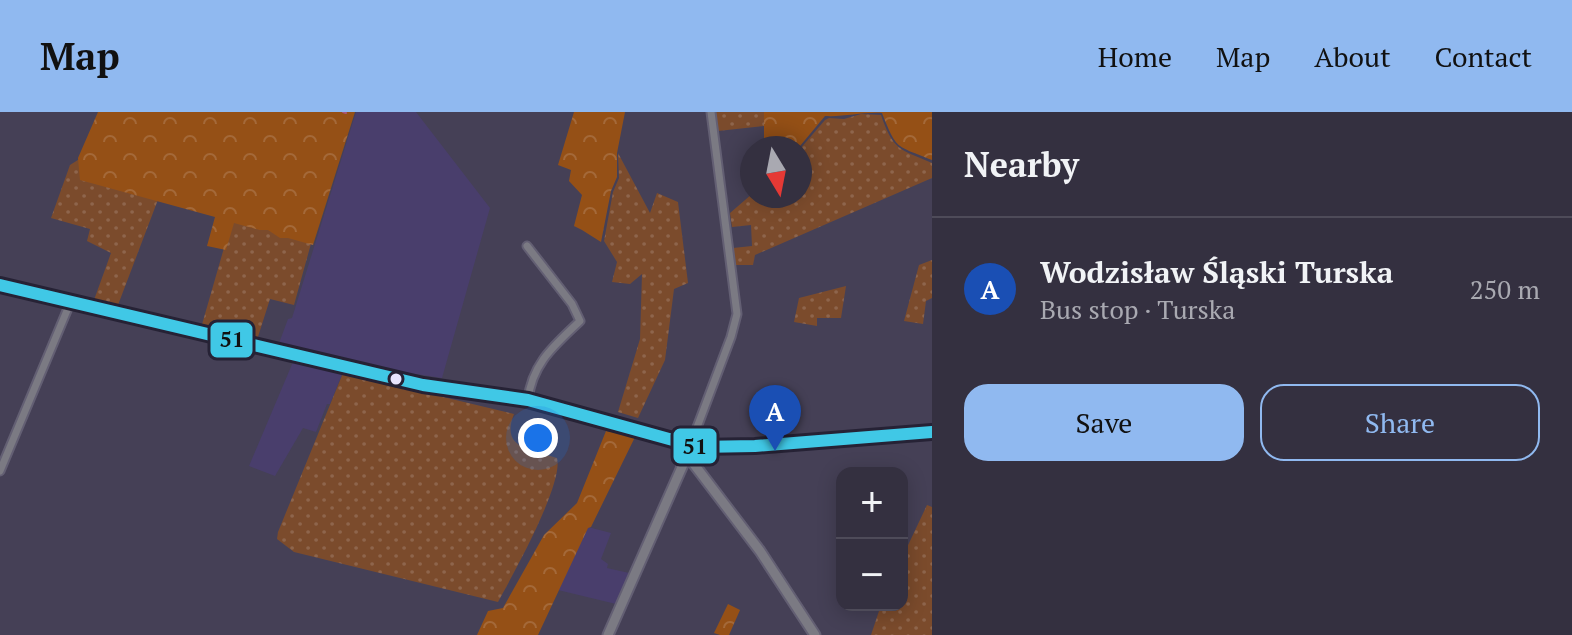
<!DOCTYPE html>
<meta charset="utf-8">
<style>
body{margin:0;font-family:"PT Serif",serif;background:#3c3847;color:#f1f3f6}
.controls{position:absolute;right:24px;bottom:24px;display:grid;overflow:hidden;border-radius:16px;box-shadow:0 4px 20px #0003}
.controls button{width:72px;height:72px;display:grid;place-items:center;padding:0;border:0;border-bottom:2px solid #4e4b59;background:#343040;color:#f1f3f6;font:40px sans-serif}
.compass{position:absolute;left:740px;top:24px;width:72px;height:72px;border-radius:50%;background:#343040;box-shadow:0 4px 20px #0003;rotate:170deg}
.you{position:absolute;left:538px;top:326px;width:28px;height:28px;margin:-20px;border:6px solid #fff;border-radius:50%;background:#1a73e8;box-shadow:0 0 0 12px #1a73e833}
.badge{display:grid;place-items:center;width:52px;height:52px;border-radius:50%;background:#90b9f0;color:#fff;font-size:26px;font-weight:700}
.pin{position:absolute;translate:-50% -66px;filter:drop-shadow(0 2px 4px #0008)}
.pin::after{content:'';position:absolute;top:42px;width:28px;height:24px;background:inherit;clip-path:polygon(0 0,100% 0,50% 100%)}
.list{margin:0;padding:0;list-style:none}
h2{display:flex;justify-content:space-between;align-items:center;height:104px;margin:0;padding:0 32px;font-size:34px}
h2 small{font-size:26px;font-weight:400;color:#a9a9b1}
.list li{display:grid;grid-template-columns:52px 1fr auto;gap:24px;align-items:center;box-sizing:border-box;height:144px;padding:0 32px;border-top:2px solid #4e4b59}
.list b{display:block;font-size:30px;white-space:nowrap}
.list p{margin:0;font-size:26px;white-space:nowrap;color:#a9a9b1}
.list em{font-size:26px;font-style:normal;color:#a9a9b1}
.actions{display:flex;gap:16px;padding:24px 32px}
.actions a{flex:1;padding:18px 0;border:2px solid #90b9f0;border-radius:24px;text-align:center;font-size:28px;color:#90b9f0}
.actions .main{background:#90b9f0;color:#111}
.map{position:relative;flex:none;width:932px;height:523px;overflow:hidden}
header{display:flex;align-items:center;gap:48px;box-sizing:border-box;height:112px;padding:0 40px;background:#90b9f0;color:#111}
header strong{font-size:38px}
nav{display:flex;gap:44px;margin-inline-start:auto;font-size:28px}
main{display:flex}
aside{flex:1;background:#343040}
.map>svg:first-child{display:block}
.built{fill:#493e6c}
.grass{fill:url(#grass-dots)}
.forest{fill:url(#forest-crowns)}
.lines{fill:none;stroke-linecap:round;stroke-linejoin:round}
.stream{stroke:#a9567d;stroke-width:2}
.minor-casing{stroke:#635f73;stroke-width:11}
.tertiary-casing{stroke:#635f73;stroke-width:13}
.minor{stroke:#7b7a83;stroke-width:7}
.tertiary{stroke:#7b7a83;stroke-width:9}
.bus-1-casing{stroke:#262235;stroke-width:18}
.bus-1{stroke:#40c8e6;stroke-width:12}
.bus-dot{fill:#e8e4fe;stroke:#262235;stroke-width:3}
.line-badge{stroke:#262235;stroke-width:3}
.pale-badge-label{font-size:22px;text-anchor:middle;font-weight:bold;fill:#111}
</style>
<header>
<strong>Map</strong>
<nav><a>Home</a><a>Map</a><a>About</a><a>Contact</a></nav>
</header>
<main>
<div class="map">
<svg width="932" height="523" viewBox="0 0 932 523">
<defs>
<pattern id="grass-dots" width="8" height="8" patternUnits="userSpaceOnUse" patternTransform="scale(2)"><rect width="8" height="8" fill="#7b4b2c"/><path d="M2 2h.1M6 6h.1" fill="none" stroke="#8e654c" stroke-width="1.8" stroke-linecap="round"/></pattern>
<pattern id="forest-crowns" width="20" height="18" patternUnits="userSpaceOnUse" patternTransform="scale(2)"><rect width="20" height="18" fill="#955016"/><path d="M2 6a3 3 0 1 1 6 0M12 15a3 3 0 1 1 6 0" fill="none" stroke="#a46939"/></pattern>
</defs>
<rect width="100%" height="100%" fill="#454056"/>
<!-- built -->
<g class="built">
<path d="M356,0H416L490,96L442,266L389,258L380,259L278,234L288,207L292,206Z"/>
<path d="M293,250L343,260L330,292H327L316,320L303,316L275,364L249,354Z"/>
<path d="M588,415L611,421L601,447L608,452L607,456L629,461L616,492L558,478Z"/>
</g>
<!-- grass -->
<g class="grass">
<path d="M715,0H771L774,13L718,19Z"/>
<path d="M861,2L881,3C893,38 899,37 932,51V66L755,143L753,153H736L733,136L752,134L751,113L732,115L730,101L752,82V84H800V37L825,8L829,6L844,7Z"/>
<path d="M618,41L650,101L657,81L678,90L688,171L674,177L665,248L638,306L618,300L640,227L642,162L630,172L612,170L617,150L604,129L613,80L619,66Z"/>
<path d="M81,46L159,85L118,193L94,188L111,141L87,129L90,117L51,106L70,53Z"/>
<path d="M232,108L312,128L294,193L270,187L256,231L201,216Z"/>
<path d="M932,148V186L926,189L923,212L904,209L919,153Z"/>
<path d="M846,174L841,206H817V214L794,210L799,186Z"/>
<path d="M343,261L514,302C500,337 531,337 557,346C564,372 512,464 498,490L294,440L277,427L278,420Z"/>
<path d="M927,393L932,395V523H871L881,493H902V446Z"/>
</g>
<!-- forest -->
<g class="forest">
<path d="M98,0H355L313,133L288,126H280L268,118H260L234,111L226,138L207,134L215,105L80,68L78,46Z"/>
<path d="M574,0H625L617,41V65L611,79L601,130L582,118L574,114L582,83L569,69L571,58L558,53Z"/>
<path d="M764,0H932V48C896,33 897,39 882,1C862,0 844,5 825,4L800,34L764,36Z"/>
<path d="M606,319L635,325L591,415L588,416L538,523H477L488,499L503,496L544,423L577,391Z"/>
<path d="M728,492L740,498L729,523H720L714,521Z"/>
</g>
<g class="lines">
<!-- stream -->
<path class="stream" d="M343,0L346,1"/>
<!-- minor casing -->
<g class="minor-casing">
<g id="minor">
<path d="M527,134L572,192L580,209C555,233 532,251 528,288"/>
<path d="M690,334L731,225L737,202L711,0"/>
<path d="M0,359L71,189"/>
</g>
</g>
<!-- tertiary casing -->
<g class="tertiary-casing">
<g id="tertiary">
<path d="M0,173L423,273L528,288L698,335L755,334L932,320"/>
<path d="M687,343L760,439L815,523"/>
<path d="M608,523L689,339"/>
</g>
</g>
<!-- minor -->
<use href="#minor" class="minor"/>
<!-- tertiary -->
<use href="#tertiary" class="tertiary"/>
<!-- bus-1 casing -->
<g class="bus-1-casing">
<path id="bus-1" d="M0,173L423,273L528,288L698,335L755,334L932,320"/>
</g>
<!-- bus-1 -->
<use href="#bus-1" class="bus-1"/>
</g>
<!-- markers -->
<circle class="bus-dot" cx="396" cy="267" r="7"/>
<g class="line-badge">
<rect x="209" y="209" width="45" height="38" rx="8" fill="#40c8e6"/>
<rect x="672" y="315" width="46" height="38" rx="8" fill="#40c8e6"/>
</g>
<g class="pale-badge-label">
<text x="232" y="235">51</text>
<text x="695" y="342">51</text>
</g>
</svg>
<div class="controls">
<button>+</button>
<button>−</button>
</div>
<svg class="compass" viewBox="-18 -18 36 36"><path d="M0-13l5 13h-10z" fill="#e53935"/><path d="M0 13l5-13h-10z" fill="#a9a9b1"/></svg>
<div class="you"></div>
<div class="pin badge" style="left:775px;top:339px;background:#1a4fb4">A</div>
</div>
<aside>
<h2>Nearby<small></small></h2>
<ul class="list">
<li><span class="badge" style="background:#1a4fb4">A</span><div><b>Wodzisław Śląski Turska</b><p>Bus stop · Turska</p></div><em>250 m</em></li>
</ul>
<div class="actions"><a class="main">Save</a><a>Share</a></div>
</aside>
</main>
